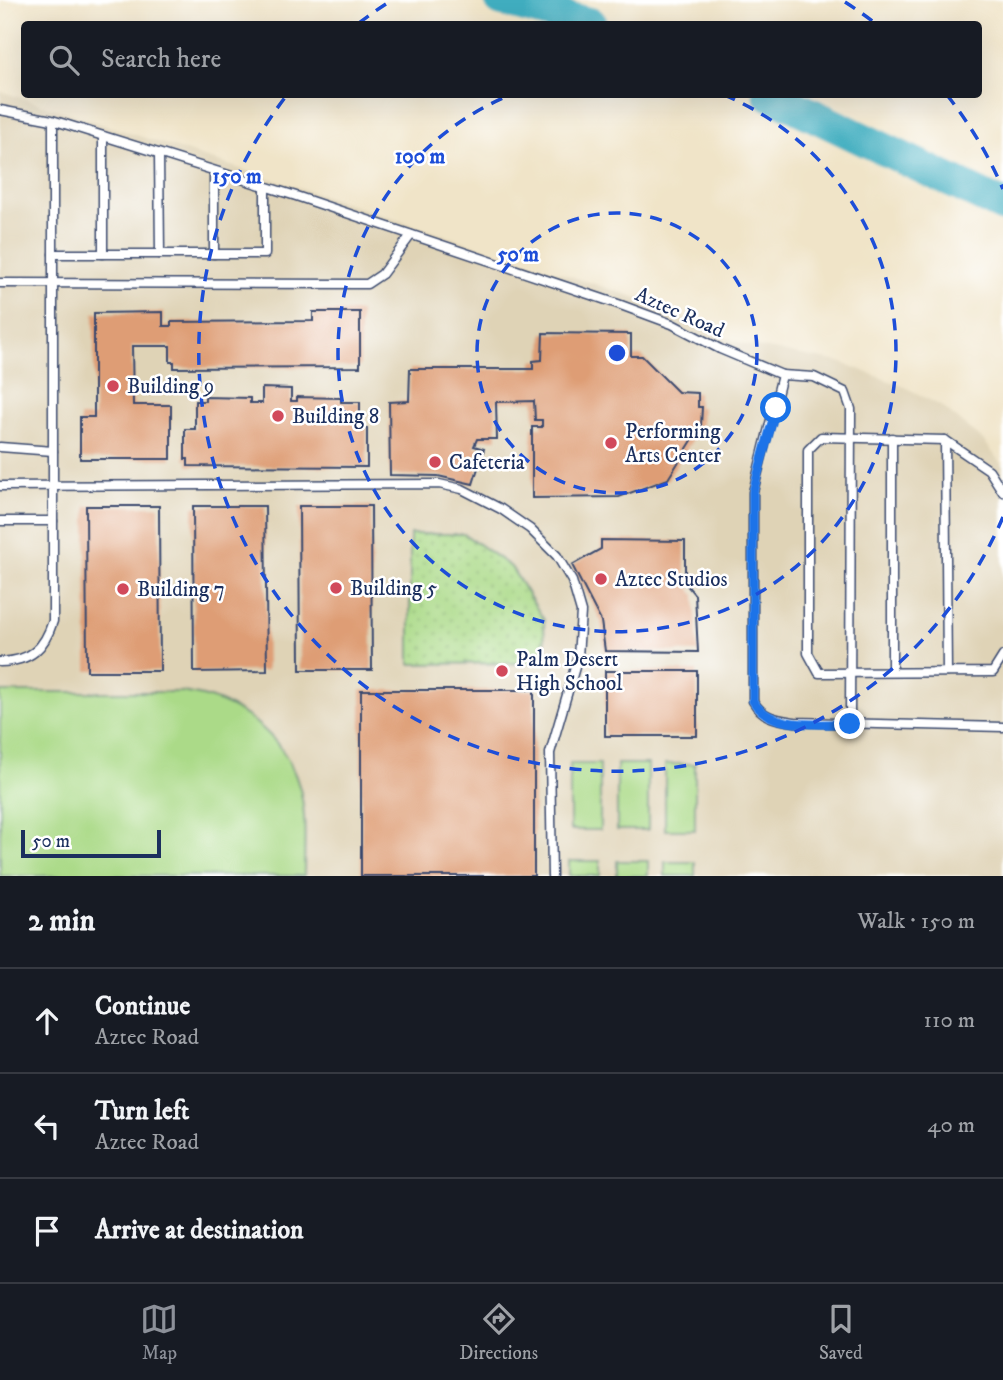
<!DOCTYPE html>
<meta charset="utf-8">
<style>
body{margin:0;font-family:"IM FELL DW Pica",serif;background:#242831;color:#f1f3f6}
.scale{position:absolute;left:21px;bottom:18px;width:140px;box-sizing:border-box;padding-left:7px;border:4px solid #1b2f5e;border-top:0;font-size:19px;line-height:24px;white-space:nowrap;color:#1b2f5e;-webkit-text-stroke:5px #fff;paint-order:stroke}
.stop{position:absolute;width:21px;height:21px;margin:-16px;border:5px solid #1a73e8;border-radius:50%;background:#fff}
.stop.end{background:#1a73e8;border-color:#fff;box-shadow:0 2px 7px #0008}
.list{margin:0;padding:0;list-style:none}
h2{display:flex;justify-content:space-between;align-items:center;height:91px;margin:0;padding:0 28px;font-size:30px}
h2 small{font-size:23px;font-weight:400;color:#9ea1a6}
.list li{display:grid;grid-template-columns:46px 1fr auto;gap:21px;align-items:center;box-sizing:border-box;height:105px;padding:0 28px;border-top:2px solid #363941}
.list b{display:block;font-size:26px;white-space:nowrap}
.list p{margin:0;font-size:23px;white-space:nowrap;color:#9ea1a6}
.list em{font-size:23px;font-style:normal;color:#9ea1a6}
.icon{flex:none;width:38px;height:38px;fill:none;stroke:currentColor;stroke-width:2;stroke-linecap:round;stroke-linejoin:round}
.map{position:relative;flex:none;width:1003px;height:876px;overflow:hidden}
.search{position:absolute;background:#171b24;box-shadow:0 7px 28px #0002;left:21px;right:21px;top:21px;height:77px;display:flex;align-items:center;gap:18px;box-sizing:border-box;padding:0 24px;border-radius:7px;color:#9ea1a6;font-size:26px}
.sheet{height:406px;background:#171b24}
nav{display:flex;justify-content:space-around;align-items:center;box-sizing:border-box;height:98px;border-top:2px solid #363941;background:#171b24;font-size:19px;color:#9ea1a6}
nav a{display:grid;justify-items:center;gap:4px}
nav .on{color:#8c9099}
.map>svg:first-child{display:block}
.built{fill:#dfd3b6}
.grass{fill:url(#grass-dots);stroke:#638473;stroke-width:2}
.park{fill:#abda88;stroke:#638473;stroke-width:2}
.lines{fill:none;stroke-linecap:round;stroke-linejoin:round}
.river{stroke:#41adbf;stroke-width:33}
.building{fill:#de9d75}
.lane-casing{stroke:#3b4a6e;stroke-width:11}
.lane{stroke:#fff;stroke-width:8}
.route{stroke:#1a73e8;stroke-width:9}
.ring{fill:none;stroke:#1d4ed8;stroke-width:3.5;stroke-dasharray:12 9}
.poi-dot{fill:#d1495b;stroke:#fff;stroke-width:2.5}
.labels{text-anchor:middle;stroke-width:5;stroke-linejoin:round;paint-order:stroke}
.street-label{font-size:21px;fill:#1b2f5e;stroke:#fff}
.poi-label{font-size:21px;fill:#1b2f5e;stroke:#fff;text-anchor:start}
.centre{fill:#1d4ed8;stroke:#fff;stroke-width:3.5}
.ring-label{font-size:21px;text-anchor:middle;font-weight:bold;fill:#1d4ed8;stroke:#fff;stroke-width:5;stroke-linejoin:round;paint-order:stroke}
</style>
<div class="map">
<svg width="1003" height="876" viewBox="0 0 1003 876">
<defs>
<pattern id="grass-dots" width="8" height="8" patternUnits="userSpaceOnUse" patternTransform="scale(1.75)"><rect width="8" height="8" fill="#abda88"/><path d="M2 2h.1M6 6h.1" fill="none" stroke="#93bb78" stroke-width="1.8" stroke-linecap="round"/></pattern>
</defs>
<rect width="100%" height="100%" fill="#fff"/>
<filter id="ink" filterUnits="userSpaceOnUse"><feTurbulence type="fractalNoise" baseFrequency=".0143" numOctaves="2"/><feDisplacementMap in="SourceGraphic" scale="14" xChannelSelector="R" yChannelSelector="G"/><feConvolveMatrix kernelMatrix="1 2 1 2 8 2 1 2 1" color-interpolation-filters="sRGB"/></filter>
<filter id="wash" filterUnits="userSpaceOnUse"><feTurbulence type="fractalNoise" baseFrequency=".00686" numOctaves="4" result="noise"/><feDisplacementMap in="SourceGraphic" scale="28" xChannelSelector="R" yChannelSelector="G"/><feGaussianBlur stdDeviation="1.57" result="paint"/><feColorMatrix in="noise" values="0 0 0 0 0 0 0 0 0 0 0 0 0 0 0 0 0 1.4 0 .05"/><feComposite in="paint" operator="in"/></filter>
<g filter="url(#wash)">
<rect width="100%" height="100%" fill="#f0e4c8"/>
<!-- built -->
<path class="built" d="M0,91L662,306L692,324L745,345L840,362L905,387L941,406L984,441L1003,466V876H0Z"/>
<!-- grass -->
<path class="grass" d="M410,534H464L511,567L544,620L545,663L410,664Z"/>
<!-- park -->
<g class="park">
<path d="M0,692H182C236,699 285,734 300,789C307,817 304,848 304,876H0Z"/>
<rect x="570" y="764" width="30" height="66"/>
<rect x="617" y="764" width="31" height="66"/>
<rect x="665" y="764" width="30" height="66"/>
<rect x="569" y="861" width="31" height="15"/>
<rect x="617" y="861" width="31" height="15"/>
<rect x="665" y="862" width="30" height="14"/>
</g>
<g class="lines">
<!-- river -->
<g class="river">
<path d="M501,0L591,24"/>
<path d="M769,94L1003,206"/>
</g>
</g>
<g id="blocks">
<!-- building -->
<g class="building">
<path d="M163,312V326H171V322L313,321V312H360V367L174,368V362H170V346H132L133,405H171V459H80V417H94V313Z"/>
<path d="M543,333L631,334V356H642L678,392L698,393V407H702L701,426L668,479L619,497L532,498V427H542V420H535L534,401L496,402L497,439H477L474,446L484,449L473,484L438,476L390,475L389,402L409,401L410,369H533V361L542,360Z"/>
<path d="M262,388L291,389V401H297V397L341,398V402H360V428H367V467L188,466V459H185V429H195V401H205V397L250,398V403H262Z"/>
<path d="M86,506H159L160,671H87Z"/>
<path d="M193,506H265L267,671L194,672Z"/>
<path d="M299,506H371L372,670H300Z"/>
<path d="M601,540L685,541V583L695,595L698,652L605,651L601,621L572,565L601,549Z"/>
<rect x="605" y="671" width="92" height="65"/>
<rect x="361" y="690" width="173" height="186"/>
</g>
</g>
</g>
<g filter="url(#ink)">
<use href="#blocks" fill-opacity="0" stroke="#3b4a6e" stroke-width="2"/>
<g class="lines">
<!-- lane casing -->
<g class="lane-casing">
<g id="lane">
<path d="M0,110L52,120L296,196L618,304L672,324L720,349L782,375L753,492V701C763,718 775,719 795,722L1003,727"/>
<path d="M159,154L160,254"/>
<path d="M214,171V254"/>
<path d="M53,254H265V187"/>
<path d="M103,254V136"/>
<path d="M0,283L367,284L382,274L411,235"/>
<path d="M782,375L814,377L845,392L851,409L850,724"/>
<path d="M892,438V672"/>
<path d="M945,440L947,672"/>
<path d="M0,447L53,451"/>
<path d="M0,486L439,484L462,489L501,509L530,529L557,556L572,581L581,612L578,657L550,753L552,876"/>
<path d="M1003,492L989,470L945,440L821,437L808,450V653L819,673L993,672L1003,656"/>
<path d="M0,521H53"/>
<path d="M0,662C31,661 44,649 53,621V121"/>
</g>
</g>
<!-- lane -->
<use href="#lane" class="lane"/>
</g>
</g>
<g class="lines" filter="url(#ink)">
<!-- route -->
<path class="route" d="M776,408L753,492V701C771,731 819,723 850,724"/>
</g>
<!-- distance rings -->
<g class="ring">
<circle cx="617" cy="353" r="140"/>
<path d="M724 95A279 279 0 1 1 510 95"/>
<path d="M1003 517A419 419 0 1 1 287 95M359 23A419 419 0 0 1 389 2M845 2A419 419 0 0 1 875 23M947 95A419 419 0 0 1 1003 189"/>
</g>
<!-- markers -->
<g class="poi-dot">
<circle cx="113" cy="386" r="7"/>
<circle cx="278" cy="416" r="7"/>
<circle cx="611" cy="443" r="7"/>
<circle cx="435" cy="462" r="7"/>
<circle cx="601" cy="579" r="7"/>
<circle cx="336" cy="588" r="7"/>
<circle cx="123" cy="589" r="7"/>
<circle cx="502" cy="671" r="7"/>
</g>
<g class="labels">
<!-- street labels -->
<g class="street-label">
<text transform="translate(680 312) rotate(24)" y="7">Aztec Road</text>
</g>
<!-- poi labels -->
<g class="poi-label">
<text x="127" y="393">Building 9</text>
<text x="292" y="423">Building 8</text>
<text x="625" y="438">Performing<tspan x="625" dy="24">Arts Center</tspan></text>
<text x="449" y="469">Cafeteria</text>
<text x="615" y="586">Aztec Studios</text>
<text x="350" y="595">Building 5</text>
<text x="137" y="596">Building 7</text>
<text x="516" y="666">Palm Desert<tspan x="516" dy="24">High School</tspan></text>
</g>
</g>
<circle cx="617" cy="353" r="10" class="centre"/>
<g class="ring-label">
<text x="420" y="163">100 m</text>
<text x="237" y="183">150 m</text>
<text x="518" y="261">50 m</text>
</g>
</svg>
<div class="scale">50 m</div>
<div class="stop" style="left:776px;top:408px"></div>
<div class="stop end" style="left:850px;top:724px"></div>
<div class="search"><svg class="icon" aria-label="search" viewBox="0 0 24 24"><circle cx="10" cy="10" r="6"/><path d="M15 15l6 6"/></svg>Search here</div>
</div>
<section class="sheet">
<h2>2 min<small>Walk · 150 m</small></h2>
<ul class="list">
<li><svg class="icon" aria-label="ahead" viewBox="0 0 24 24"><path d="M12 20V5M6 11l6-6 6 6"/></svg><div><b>Continue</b><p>Aztec Road</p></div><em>110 m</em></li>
<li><svg class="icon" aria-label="left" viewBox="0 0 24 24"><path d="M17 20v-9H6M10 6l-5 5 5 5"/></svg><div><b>Turn left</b><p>Aztec Road</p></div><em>40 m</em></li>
<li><svg class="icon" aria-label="arrive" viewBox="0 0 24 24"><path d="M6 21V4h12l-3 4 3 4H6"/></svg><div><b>Arrive at destination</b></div></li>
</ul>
</section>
<nav>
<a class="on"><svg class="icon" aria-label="map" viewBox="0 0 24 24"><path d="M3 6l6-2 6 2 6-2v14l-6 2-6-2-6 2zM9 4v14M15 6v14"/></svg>Map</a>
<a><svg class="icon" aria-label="directions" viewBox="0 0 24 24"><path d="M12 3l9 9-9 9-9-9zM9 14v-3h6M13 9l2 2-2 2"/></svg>Directions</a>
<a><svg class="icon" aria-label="saved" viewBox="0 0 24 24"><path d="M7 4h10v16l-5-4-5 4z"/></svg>Saved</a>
</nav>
